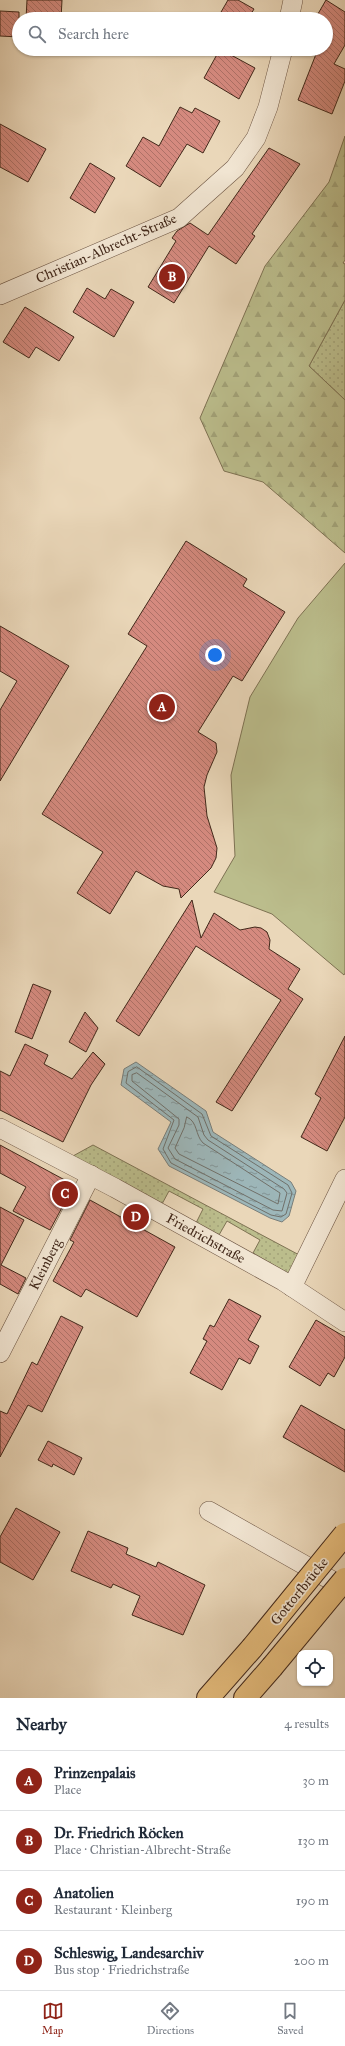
<!DOCTYPE html>
<meta charset="utf-8">
<style>
body{margin:0;font-family:"IM FELL Great Primer",serif;background:#f2f2f3;color:#1f2937}
.controls{position:absolute;right:12px;bottom:12px;display:grid;overflow:hidden;border-radius:8px;box-shadow:0 1px 3px #0004}
.controls button{width:36px;height:36px;display:grid;place-items:center;padding:0;border:0;border-bottom:1px solid #e0e1e3;background:#fff;color:#1f2937;font:20px sans-serif}
.you{position:absolute;left:215px;top:655px;width:14px;height:14px;margin:-10px;border:3px solid #fff;border-radius:50%;background:#1a73e8;box-shadow:0 0 0 6px #1a73e833}
.badge{display:grid;place-items:center;width:26px;height:26px;border-radius:50%;background:#8f2418;color:#fff;font-size:13px;font-weight:700}
.pin{position:absolute;translate:-50% -50%;border:2px solid #fff;box-shadow:0 1px 4px #0006}
.list{margin:0;padding:0;list-style:none}
h2{display:flex;justify-content:space-between;align-items:center;height:52px;margin:0;padding:0 16px;font-size:17px}
h2 small{font-size:13px;font-weight:400;color:#747a83}
.list li{display:grid;grid-template-columns:26px 1fr auto;gap:12px;align-items:center;box-sizing:border-box;height:60px;padding:0 16px;border-top:1px solid #e0e1e3}
.list b{display:block;font-size:15px;white-space:nowrap}
.list p{margin:0;font-size:13px;white-space:nowrap;color:#747a83}
.list em{font-size:13px;font-style:normal;color:#747a83}
.icon{flex:none;width:22px;height:22px;fill:none;stroke:currentColor;stroke-width:2;stroke-linecap:round;stroke-linejoin:round}
.map{position:relative;flex:none;width:345px;height:1698px;overflow:hidden}
.search{position:absolute;background:#fff;box-shadow:0 1px 3px #0004;left:12px;right:12px;top:12px;height:44px;display:flex;align-items:center;gap:10px;box-sizing:border-box;padding:0 14px;border-radius:22px;color:#747a83;font-size:15px}
.sheet{height:292px;background:#fff}
nav{display:flex;justify-content:space-around;align-items:center;box-sizing:border-box;height:56px;border-top:1px solid #e0e1e3;background:#fff;font-size:11px;color:#747a83}
nav a{display:grid;justify-items:center;gap:2px}
nav .on{color:#8f2418}
.map>svg:first-child{display:block}
.grass{fill:url(#grass-dots);stroke:#7e7253}
.forest{fill:url(#forest-firs);stroke:#7e7253}
.park{fill:#bbbd8c;stroke:#7e7253}
.water{fill:url(#water-ripples);stroke:#797e7a}
.lines{fill:none;stroke-linecap:round;stroke-linejoin:round}
.shore{stroke:#70706a;stroke-width:1}
.building{fill:url(#building-back-hatch);stroke:#42281a}
.minor-casing{stroke:#6c5442;stroke-width:20}
.highway-casing{stroke:#42281a;stroke-width:24}
.minor{stroke:#f1e5d2;stroke-width:19}
.highway{stroke:#e5bc7c;stroke-width:22}
.highway-bridge-casing{stroke:#42281a;stroke-width:24;stroke-linecap:butt}
.highway-bridge{stroke:#e5bc7c;stroke-width:22}
.labels{text-anchor:middle;stroke-width:3.5;stroke-linejoin:round;paint-order:stroke}
.street-label{font-size:14px;fill:#42281a;stroke:#f1e5d2}
</style>
<div class="map">
<svg width="345" height="1698" viewBox="0 0 345 1698">
<defs>
<pattern id="grass-dots" width="8" height="8" patternUnits="userSpaceOnUse"><rect width="8" height="8" fill="#bbbd8c"/><path d="M2 2h.1M6 6h.1" fill="none" stroke="#a2a278" stroke-width="1.8" stroke-linecap="round"/></pattern>
<pattern id="forest-firs" width="22" height="20" patternUnits="userSpaceOnUse"><rect width="22" height="20" fill="#bbbd8c"/><path d="M5 1l3.5 6h-7zM16 11l3.5 6h-7z" fill="#a2a278"/></pattern>
<pattern id="water-ripples" width="26" height="14" patternUnits="userSpaceOnUse"><rect width="26" height="14" fill="#9db7ba"/><path d="M2 4q2-2 4 0t4 0M15 11q2-2 4 0t4 0" fill="none" stroke="#829596"/></pattern>
<pattern id="building-back-hatch" width="6" height="6" patternUnits="userSpaceOnUse"><rect width="6" height="6" fill="#d58a7f"/><path d="M-1 5l2 2M0 0l6 6M5-1l2 2" fill="none" stroke="#ae7167"/></pattern>
</defs>
<rect width="100%" height="100%" fill="#ead7b9"/>
<filter id="stains"><feTurbulence type="fractalNoise" baseFrequency=".005" numOctaves="4"/><feColorMatrix values="0 0 0 0 .2 0 0 0 0 .09 0 0 0 0 .02 0 0 0 .5 -.17"/></filter>
<radialGradient id="worn" r=".72"><stop offset=".6" stop-color="#630" stop-opacity="0"/><stop offset="1" stop-color="#630" stop-opacity=".3"/></radialGradient>
<!-- grass -->
<g class="grass">
<path d="M345,300V400L309,366Z"/>
<path d="M93,1145L303,1257L291,1275L253,1253L260,1240L227,1221L219,1235L196,1223L203,1209L169,1191L162,1204L73,1156Z"/>
</g>
<!-- forest -->
<path class="forest" d="M345,136V260L343,263L345,264V300L309,366L345,400V553L263,482L224,471L200,418L265,266L329,182Z"/>
<!-- park -->
<path class="park" d="M345,563V973L344,975L272,914L214,892L235,856L231,775L250,697L298,618Z"/>
<!-- water -->
<path class="water" d="M136,1062L206,1111L213,1132L291,1182L296,1191L289,1216L282,1222L270,1218L169,1166L158,1149L171,1122L121,1085L124,1069Z"/>
<g class="lines">
<!-- shore -->
<g class="shore">
<path d="M137,1067L202,1114L211,1136L288,1185L292,1193L286,1214L281,1217L271,1215L171,1163L163,1149L174,1120L126,1083L128,1072Z"/>
<path d="M137,1073L198,1117L204,1135L208,1140L284,1189L287,1193L282,1211L273,1210L175,1159L168,1148L179,1125V1119L132,1081V1075Z"/>
<path d="M187,1117C198,1122 195,1135 203,1143L280,1193L278,1204L179,1154L175,1148L184,1128Z"/>
</g>
</g>
<!-- building -->
<g class="building">
<path d="M27,0H62L61,19H26Z"/>
<path d="M228,0H238L254,9L248,19H217Z"/>
<path d="M326,0L345,12V45L334,64L345,69V81L332,114L298,100L318,49H326V19H315Z"/>
<path d="M0,11L19,12V37L0,36Z"/>
<path d="M220,49L255,68L239,99L204,78Z"/>
<path d="M180,107L192,113L195,108L220,121L203,153L187,144L160,187L126,166L143,137L159,146Z"/>
<path d="M0,124L46,149L28,182L0,167Z"/>
<path d="M269,148L300,164L252,234L255,236L236,264L209,246L174,303L148,287L176,241L172,238L177,231L190,223L208,235Z"/>
<path d="M90,163L115,178L95,213L70,198Z"/>
<path d="M87,288L105,299L111,289L134,302L114,337L73,312Z"/>
<path d="M25,307L74,337L59,361L36,347L29,358L3,342Z"/>
<path d="M186,541L247,579L243,586L285,612L242,681L233,676L198,732L216,743L217,752L207,775L204,787L207,816L217,848L216,858L211,868L181,898L179,889L163,886L136,871L110,914L77,893L103,852L42,814L147,646L128,634Z"/>
<path d="M0,626L69,666L0,781V710L17,681L0,671Z"/>
<path d="M192,900L201,938L214,913L240,930L255,927L261,928L267,932L270,940L269,949L300,969L288,989L303,999L232,1111L216,1102L281,1000L196,946L139,1036L116,1021Z"/>
<path d="M33,984L51,991L32,1039L15,1032Z"/>
<path d="M85,1012L98,1028L86,1052L69,1042Z"/>
<path d="M345,1036V1117L327,1151L301,1137L321,1098L315,1094Z"/>
<path d="M25,1044L48,1055L44,1064L72,1079L93,1052L105,1064L91,1085L63,1142L0,1110V1071L10,1076Z"/>
<path d="M0,1145L74,1185L50,1230L13,1211L26,1187L0,1173Z"/>
<path d="M90,1200L175,1247L137,1317L86,1289L81,1297L53,1281L74,1242L70,1240Z"/>
<path d="M0,1207L24,1220L1,1265L26,1278L18,1294L0,1284Z"/>
<path d="M229,1299L261,1316L248,1340L259,1346L250,1364L239,1358L222,1390L190,1373L207,1341L203,1339L210,1325L214,1327Z"/>
<path d="M61,1316L83,1327L42,1412L28,1405L0,1457V1411L7,1414L32,1362L37,1365Z"/>
<path d="M316,1320L345,1337V1357L334,1377L328,1373L320,1386L289,1367Z"/>
<path d="M301,1405L345,1430V1472L283,1437Z"/>
<path d="M48,1441L82,1458L74,1475L53,1464L52,1467L38,1460Z"/>
<path d="M16,1508L60,1532L33,1580L0,1562V1537Z"/>
<path d="M88,1531L128,1548L126,1554L156,1567L158,1562L205,1585L183,1635L132,1615L140,1596L113,1584L111,1588L71,1571Z"/>
</g>
<g class="lines">
<!-- minor casing -->
<g class="minor-casing">
<g id="minor">
<path d="M289,19L293,0"/>
<path d="M0,295L179,218L235,168L256,138L268,107L283,49"/>
<path d="M0,1128L115,1188L283,1281L345,1322"/>
<path d="M292,1287L345,1179"/>
<path d="M0,1353L91,1175"/>
<path d="M209,1511L345,1588"/>
</g>
</g>
<!-- highway casing -->
<g class="highway-casing">
<g id="highway">
<path d="M208,1698L252,1648"/>
<path d="M245,1698L272,1667"/>
</g>
</g>
<!-- minor -->
<use href="#minor" class="minor"/>
<!-- highway -->
<use href="#highway" class="highway"/>
<!-- highway-bridge casing -->
<g class="highway-bridge-casing">
<g id="highway-bridge">
<path d="M252,1648L345,1534"/>
<path d="M272,1667L345,1579"/>
</g>
</g>
<!-- highway-bridge -->
<use href="#highway-bridge" class="highway-bridge"/>
</g>
<g class="labels">
<!-- street labels -->
<g class="street-label">
<text transform="translate(106 248) rotate(-24)" y="5">Christian-Albrecht-Straße</text>
<text transform="translate(206 1238) rotate(29)" y="5">Friedrichstraße</text>
<text transform="translate(45 1264) rotate(-63)" y="5">Kleinberg</text>
<text transform="translate(299 1591) rotate(-51)" y="5">Gottorfbrücke</text>
</g>
</g>
<rect width="100%" height="100%" filter="url(#stains)"/>
<rect width="100%" height="100%" fill="url(#worn)"/>
</svg>
<div class="controls">
<button><svg class="icon" aria-label="locate" viewBox="0 0 24 24"><circle cx="12" cy="12" r="6"/><path d="M12 2v4M12 18v4M2 12h4M18 12h4"/></svg></button>
</div>
<div class="you"></div>
<div class="pin badge" style="left:162px;top:707px">A</div>
<div class="pin badge" style="left:172px;top:277px">B</div>
<div class="pin badge" style="left:65px;top:1194px">C</div>
<div class="pin badge" style="left:136px;top:1217px">D</div>
<div class="search"><svg class="icon" aria-label="search" viewBox="0 0 24 24"><circle cx="10" cy="10" r="6"/><path d="M15 15l6 6"/></svg>Search here</div>
</div>
<section class="sheet">
<h2>Nearby<small>4 results</small></h2>
<ul class="list">
<li><span class="badge">A</span><div><b>Prinzenpalais</b><p>Place</p></div><em>30 m</em></li>
<li><span class="badge">B</span><div><b>Dr. Friedrich Röcken</b><p>Place · Christian-Albrecht-Straße</p></div><em>130 m</em></li>
<li><span class="badge">C</span><div><b>Anatolien</b><p>Restaurant · Kleinberg</p></div><em>190 m</em></li>
<li><span class="badge">D</span><div><b>Schleswig, Landesarchiv</b><p>Bus stop · Friedrichstraße</p></div><em>200 m</em></li>
</ul>
</section>
<nav>
<a class="on"><svg class="icon" aria-label="map" viewBox="0 0 24 24"><path d="M3 6l6-2 6 2 6-2v14l-6 2-6-2-6 2zM9 4v14M15 6v14"/></svg>Map</a>
<a><svg class="icon" aria-label="directions" viewBox="0 0 24 24"><path d="M12 3l9 9-9 9-9-9zM9 14v-3h6M13 9l2 2-2 2"/></svg>Directions</a>
<a><svg class="icon" aria-label="saved" viewBox="0 0 24 24"><path d="M7 4h10v16l-5-4-5 4z"/></svg>Saved</a>
</nav>
